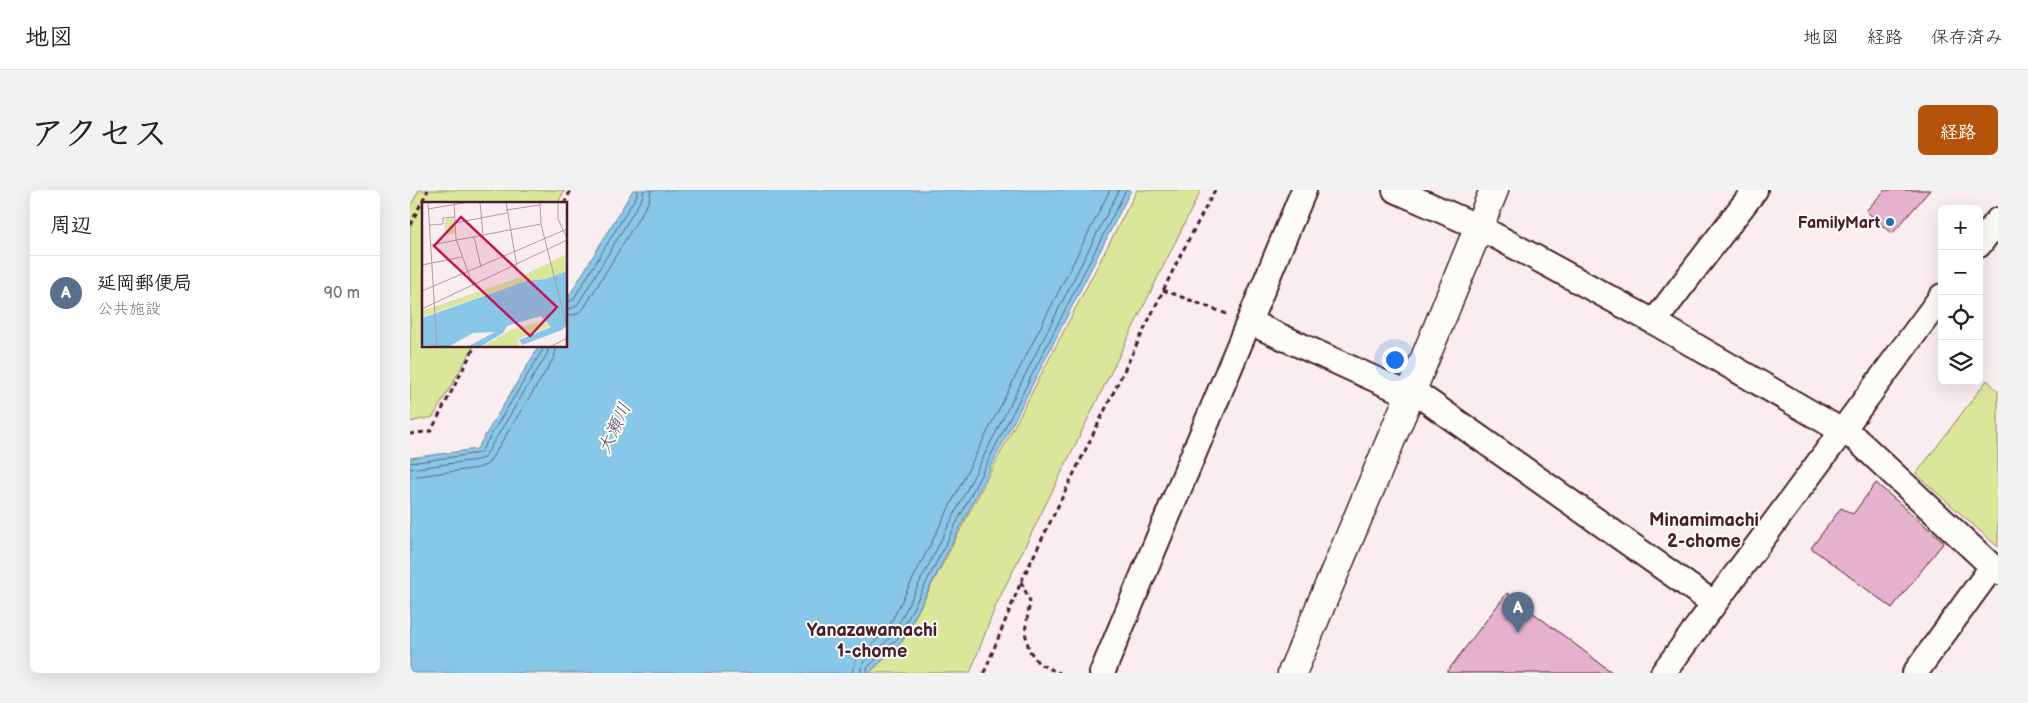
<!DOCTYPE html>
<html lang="ja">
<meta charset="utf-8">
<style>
body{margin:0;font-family:"Balsamiq Sans","Klee One",sans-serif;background:#f2f2f2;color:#222}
.controls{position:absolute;right:15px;top:15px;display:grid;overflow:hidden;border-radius:8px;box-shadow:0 5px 20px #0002}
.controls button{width:45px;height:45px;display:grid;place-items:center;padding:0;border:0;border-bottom:1px solid #e0e0e0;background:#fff;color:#222;font:25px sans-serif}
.you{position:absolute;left:984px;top:169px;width:18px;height:18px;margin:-12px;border:4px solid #fff;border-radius:50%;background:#1a73e8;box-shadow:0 0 0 8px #1a73e833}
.badge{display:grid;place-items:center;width:32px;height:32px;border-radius:50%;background:#b45309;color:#fff;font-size:16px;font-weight:700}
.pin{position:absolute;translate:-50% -41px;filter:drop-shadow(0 1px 2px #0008)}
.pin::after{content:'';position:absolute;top:26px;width:18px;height:15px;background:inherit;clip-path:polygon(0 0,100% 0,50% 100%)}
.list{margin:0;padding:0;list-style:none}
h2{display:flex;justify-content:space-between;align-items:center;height:65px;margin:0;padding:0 20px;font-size:21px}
h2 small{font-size:16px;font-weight:400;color:#767676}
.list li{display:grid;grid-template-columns:32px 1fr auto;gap:15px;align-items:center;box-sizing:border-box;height:75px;padding:0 20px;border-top:1px solid #e0e0e0}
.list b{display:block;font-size:19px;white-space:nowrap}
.list p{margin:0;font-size:16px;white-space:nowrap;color:#767676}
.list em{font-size:16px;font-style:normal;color:#767676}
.icon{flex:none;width:28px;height:28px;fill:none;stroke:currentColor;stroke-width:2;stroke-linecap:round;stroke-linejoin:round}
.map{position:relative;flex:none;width:1588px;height:483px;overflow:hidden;border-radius:8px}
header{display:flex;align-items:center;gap:30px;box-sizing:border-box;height:70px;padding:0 25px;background:#fff;border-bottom:1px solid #e0e0e0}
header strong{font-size:24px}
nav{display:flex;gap:28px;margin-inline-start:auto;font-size:18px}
.intro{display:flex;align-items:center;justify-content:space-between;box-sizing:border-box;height:120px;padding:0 30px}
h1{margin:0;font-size:35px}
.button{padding:12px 22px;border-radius:8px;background:#b45309;color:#fff;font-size:18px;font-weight:700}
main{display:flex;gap:30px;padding:0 30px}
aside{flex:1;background:#fff;border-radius:8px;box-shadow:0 5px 20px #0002}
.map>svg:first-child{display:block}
.green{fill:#dae699;stroke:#928262}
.water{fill:#88c7e8;stroke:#6f849c}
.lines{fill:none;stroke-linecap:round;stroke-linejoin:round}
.shore{stroke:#636277;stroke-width:1}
.building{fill:#e7b2cd;stroke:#4a1f2b}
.street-casing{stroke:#4a1f2b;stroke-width:28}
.secondary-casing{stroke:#4a1f2b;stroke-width:31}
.path{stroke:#4a1f2b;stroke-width:3;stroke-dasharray:5 4;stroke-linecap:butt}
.street{stroke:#fdfcf7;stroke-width:24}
.secondary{stroke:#fdfcf7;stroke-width:28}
.poi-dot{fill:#1f6fb2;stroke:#fdfcf7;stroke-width:2}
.labels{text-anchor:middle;stroke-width:4;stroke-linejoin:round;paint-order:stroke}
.poi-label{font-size:16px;font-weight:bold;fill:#4a1f2b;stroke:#fdfcf7;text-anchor:end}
.water-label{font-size:18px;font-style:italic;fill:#5d5164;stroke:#fdfcf7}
.neighbourhood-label{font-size:18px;font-weight:bold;fill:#4a1f2b;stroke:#fdfcf7}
.inset-road{fill:none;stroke:#b39ba1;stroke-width:1}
.view{fill:#c2185b;fill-opacity:0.15;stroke:#c2185b;stroke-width:2.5}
.inset-edge{fill:none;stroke:#4a1f2b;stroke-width:2.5}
</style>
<header>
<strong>地図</strong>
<nav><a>地図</a><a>経路</a><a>保存済み</a></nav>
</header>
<div class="intro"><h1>アクセス</h1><a class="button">経路</a></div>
<main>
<aside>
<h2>周辺<small></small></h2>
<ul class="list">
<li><span class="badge" style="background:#5c6f8a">A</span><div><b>延岡郵便局</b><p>公共施設</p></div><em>90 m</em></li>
</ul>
</aside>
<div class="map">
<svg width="1588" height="483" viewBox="0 0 1588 483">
<rect width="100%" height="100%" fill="#f9edef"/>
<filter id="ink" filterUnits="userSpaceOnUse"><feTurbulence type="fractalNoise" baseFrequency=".02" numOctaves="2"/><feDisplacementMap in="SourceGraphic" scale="10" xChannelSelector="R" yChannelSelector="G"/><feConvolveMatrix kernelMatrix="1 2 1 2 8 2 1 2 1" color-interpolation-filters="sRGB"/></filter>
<g filter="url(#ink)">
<!-- green -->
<g class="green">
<path d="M9,0H155L147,14H14V156H64L23,227L0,232V17Z"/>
<path d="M727,0H791L586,415L560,483H459L492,452Z"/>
<path d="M1577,190L1588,201V357L1506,284Z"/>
</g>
<!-- water -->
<path class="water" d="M223,0H721L492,452L459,483H0V268L67,259L129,156H156V111Z"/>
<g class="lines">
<!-- shore -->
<g class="shore">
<path d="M156,113L163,110L227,5V0"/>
<path d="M156,119L163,118L168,114L232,8L234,0"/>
<path d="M156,126L167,124L174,118L239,11L241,0"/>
<path d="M0,273L70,263L132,161L133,156"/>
<path d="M0,279L67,270L74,268L137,164L139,156"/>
<path d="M0,287L69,278L78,274L144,168L147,156"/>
<path d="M442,483L446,470L477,440L700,0"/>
<path d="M450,483L453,473L483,445L709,0"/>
<path d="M456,483L458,477L488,448L716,0"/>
</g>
</g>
<!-- building -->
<g class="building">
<path d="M1475,0H1520L1482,44L1456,21Z"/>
<path d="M1466,293L1534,352L1482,418L1401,358L1431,318L1443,324Z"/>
<path d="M1097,403L1203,483H1036Z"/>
</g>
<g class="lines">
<!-- street casing -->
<g class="street-casing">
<g id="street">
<path d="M985,0L1069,37L1244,132L1446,249L1588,382"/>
<path d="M1569,55L1588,30"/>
<path d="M839,132L1000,205"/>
<path d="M1244,132L1345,0"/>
<path d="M1002,200L1303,413"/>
<path d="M692,483L894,0"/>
<path d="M1253,483L1532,106"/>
<path d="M1505,483L1582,377"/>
</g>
</g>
<!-- secondary casing -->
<g class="secondary-casing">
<path id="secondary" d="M882,483L1002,200L1084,0"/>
</g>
<!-- path -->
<g class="path">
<path d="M154,14L161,0"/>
<path d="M0,35L18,0"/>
<path d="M753,100L817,124"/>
<path d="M0,244L21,241L65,156"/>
<path d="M611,392L620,411L615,442L619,460L629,474L650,483"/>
<path d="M574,483L611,392L769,68L805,0"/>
</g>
<!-- street -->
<use href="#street" class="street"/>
<!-- secondary -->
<use href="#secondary" class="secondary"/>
</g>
</g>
<!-- markers -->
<circle class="poi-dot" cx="1480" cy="32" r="5"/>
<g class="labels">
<!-- poi labels -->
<g class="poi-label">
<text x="1470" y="38">FamilyMart</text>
</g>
<!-- water labels -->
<g class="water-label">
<text transform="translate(204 238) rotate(-65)" y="6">大瀬川</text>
</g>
<!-- neighbourhood labels -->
<g class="neighbourhood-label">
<text x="1294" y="336">Minamimachi<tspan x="1294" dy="21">2-chome</tspan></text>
<text x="462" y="446">Yanazawamachi<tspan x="462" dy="21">1-chome</tspan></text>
</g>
</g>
<!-- overview -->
<g transform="translate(12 12)">
<rect width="145" height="145" fill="#f9edef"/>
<path d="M31,16L33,31L23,33V17ZM145,52V69L124,77L104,79L0,115V109L96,76ZM120,119L129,124L96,137L97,145H60L89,128Z" fill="#dae699"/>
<path d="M145,69V123L140,128L100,143L97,138L129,125L119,114L85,124L81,131L58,145H45L73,130L51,131L26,145L0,143V116L104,79L124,77Z" fill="#88c7e8"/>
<path class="inset-road" d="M6,0L15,145M32,0L34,37L51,84M58,0L61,33M84,0L95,65M118,0L119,22L145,125M136,0V17L145,36M6,7L47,0M84,8L118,3M33,21L85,11M8,23L21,22V16L33,15M52,35L59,65M9,43L119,22M0,63L40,55M0,89L145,27M0,107L145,38M128,145L145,136"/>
<path class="view" d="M39,15L135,105L108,134L12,44Z"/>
<rect width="145" height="145" class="inset-edge"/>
</g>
</svg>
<div class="controls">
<button>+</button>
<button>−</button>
<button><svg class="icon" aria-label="locate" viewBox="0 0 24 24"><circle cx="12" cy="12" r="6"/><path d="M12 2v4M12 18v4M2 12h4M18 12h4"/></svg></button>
<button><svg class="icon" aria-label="layers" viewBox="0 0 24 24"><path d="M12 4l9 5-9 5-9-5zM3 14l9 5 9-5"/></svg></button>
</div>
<div class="you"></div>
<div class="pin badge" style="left:1108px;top:443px;background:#5c6f8a">A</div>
</div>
</main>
